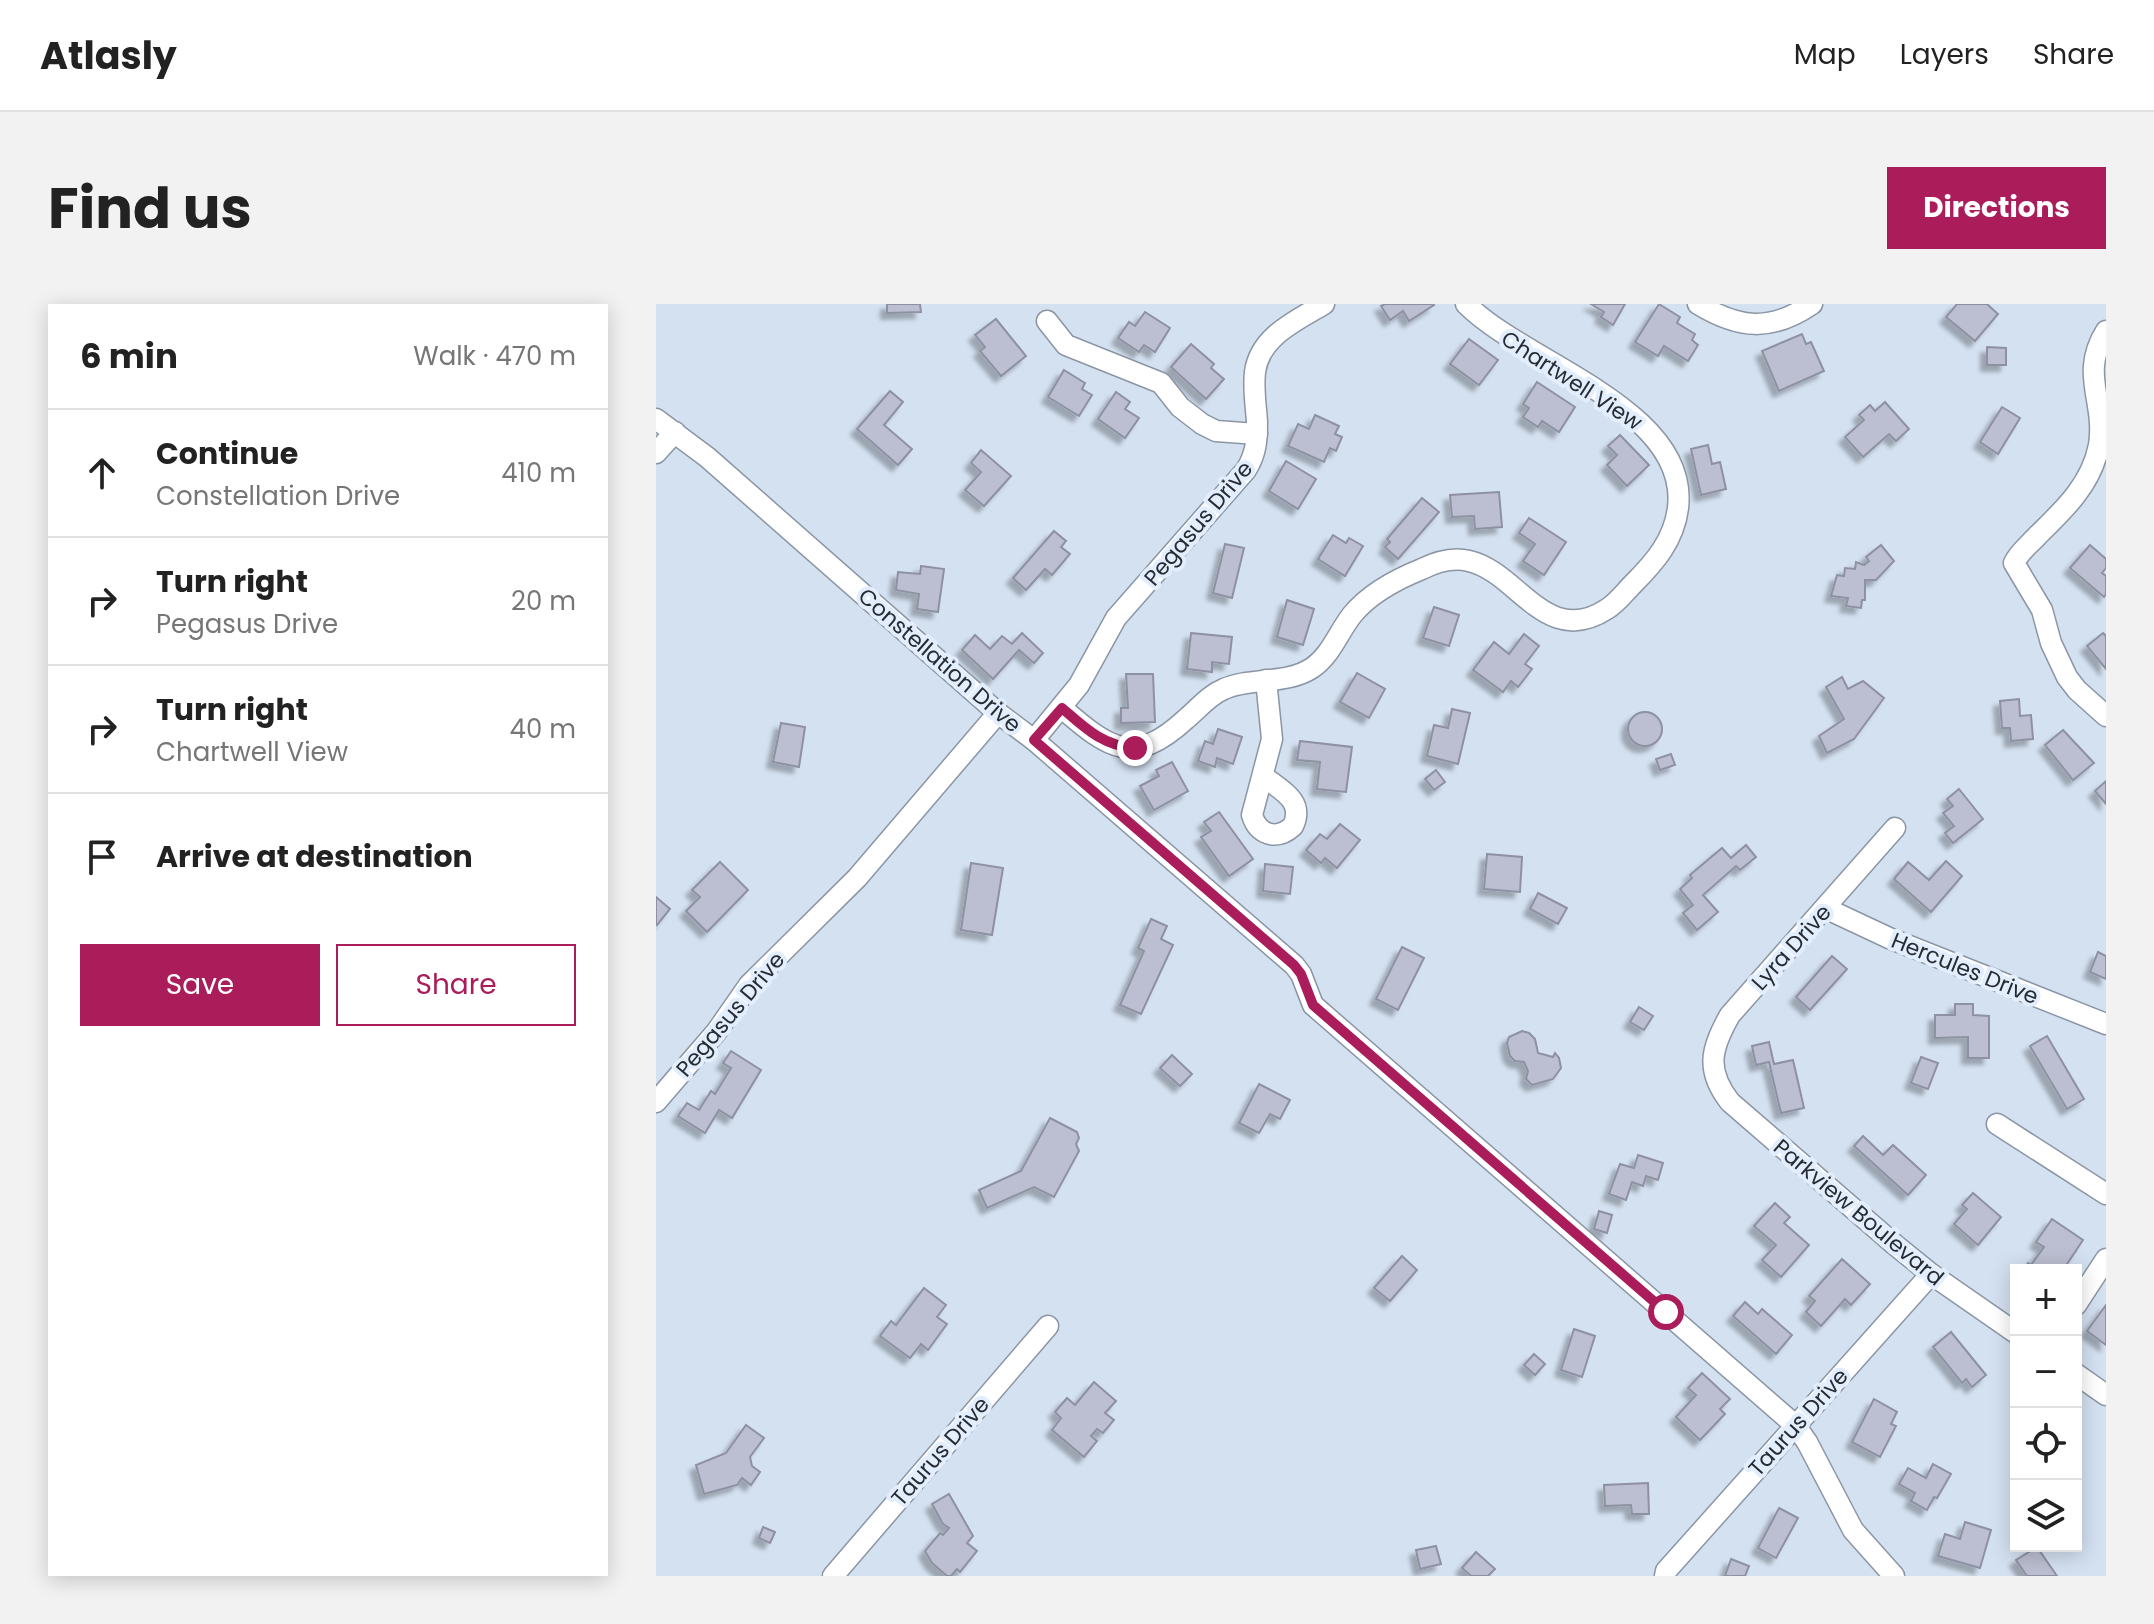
<!DOCTYPE html>
<meta charset="utf-8">
<style>
body{margin:0;font-family:Poppins,sans-serif;background:#f2f2f2;color:#222}
.controls{position:absolute;right:24px;bottom:24px;display:grid;overflow:hidden;border-radius:0px;box-shadow:0 4px 20px #0003}
.controls button{width:72px;height:72px;display:grid;place-items:center;padding:0;border:0;border-bottom:2px solid #e0e0e0;background:#fff;color:#222;font:40px sans-serif}
.stop{position:absolute;width:24px;height:24px;margin:-18px;border:6px solid #aa1c5a;border-radius:50%;background:#fff}
.stop.end{background:#aa1c5a;border-color:#fff;box-shadow:0 2px 8px #0008}
.list{margin:0;padding:0;list-style:none}
h2{display:flex;justify-content:space-between;align-items:center;height:104px;margin:0;padding:0 32px;font-size:34px}
h2 small{font-size:26px;font-weight:400;color:#767676}
.list li{display:grid;grid-template-columns:52px 1fr auto;gap:24px;align-items:center;box-sizing:border-box;height:128px;padding:0 32px;border-top:2px solid #e0e0e0}
.list b{display:block;font-size:30px;white-space:nowrap}
.list p{margin:0;font-size:26px;white-space:nowrap;color:#767676}
.list em{font-size:26px;font-style:normal;color:#767676}
.actions{display:flex;gap:16px;padding:24px 32px}
.actions a{flex:1;padding:18px 0;border:2px solid #aa1c5a;border-radius:0px;text-align:center;font-size:28px;color:#aa1c5a}
.actions .main{background:#aa1c5a;color:#fff}
.icon{flex:none;width:44px;height:44px;fill:none;stroke:currentColor;stroke-width:2;stroke-linecap:round;stroke-linejoin:round}
.map{position:relative;flex:none;width:1450px;height:1272px;overflow:hidden;border-radius:0px}
header{display:flex;align-items:center;gap:48px;box-sizing:border-box;height:112px;padding:0 40px;background:#fff;border-bottom:2px solid #e0e0e0}
header strong{font-size:38px}
nav{display:flex;gap:44px;margin-inline-start:auto;font-size:28px}
.intro{display:flex;align-items:center;justify-content:space-between;box-sizing:border-box;height:192px;padding:0 48px}
h1{margin:0;font-size:56px}
.button{padding:20px 36px;border-radius:0px;background:#aa1c5a;color:#fff;font-size:28px;font-weight:700}
main{display:flex;gap:48px;padding:0 48px}
aside{flex:1;background:#fff;border-radius:0px;box-shadow:0 4px 20px #0003}
.map>svg:first-child{display:block}
.building{fill:#bbbfd1;stroke:#8e91a2;stroke-width:2;filter:url(#shadow)}
.lines{fill:none;stroke-linecap:round;stroke-linejoin:round}
.minor-casing{stroke:#8b96a5;stroke-width:23}
.minor{stroke:#fff;stroke-width:20}
.route{stroke:#aa1c5a;stroke-width:10}
.labels{text-anchor:middle;stroke-width:8;stroke-linejoin:round;paint-order:stroke}
.street-label{font-size:22px;fill:#272c32;stroke:#e2eefe}
</style>
<header>
<strong>Atlasly</strong>
<nav><a>Map</a><a>Layers</a><a>Share</a></nav>
</header>
<div class="intro"><h1>Find us</h1><a class="button">Directions</a></div>
<main>
<aside>
<h2>6 min<small>Walk · 470 m</small></h2>
<ul class="list">
<li><svg class="icon" aria-label="ahead" viewBox="0 0 24 24"><path d="M12 20V5M6 11l6-6 6 6"/></svg><div><b>Continue</b><p>Constellation Drive</p></div><em>410 m</em></li>
<li><svg class="icon" aria-label="right" viewBox="0 0 24 24"><path d="M7 20v-9h11M14 6l5 5-5 5"/></svg><div><b>Turn right</b><p>Pegasus Drive</p></div><em>20 m</em></li>
<li><svg class="icon" aria-label="right" viewBox="0 0 24 24"><path d="M7 20v-9h11M14 6l5 5-5 5"/></svg><div><b>Turn right</b><p>Chartwell View</p></div><em>40 m</em></li>
<li><svg class="icon" aria-label="arrive" viewBox="0 0 24 24"><path d="M6 21V4h12l-3 4 3 4H6"/></svg><div><b>Arrive at destination</b></div></li>
</ul>
<div class="actions"><a class="main">Save</a><a>Share</a></div>
</aside>
<div class="map">
<svg width="1450" height="1272" viewBox="0 0 1450 1272">
<defs>
<filter id="shadow"><feDropShadow dx="-6" dy="6" stdDeviation="2" flood-color="#0004"/></filter>
</defs>
<rect width="100%" height="100%" fill="#d4e1f1"/>
<!-- building -->
<g class="building">
<path d="M231,0H264L265,8L231,9Z"/>
<path d="M729,0H777L778,1L753,17L747,7L734,16L725,2Z"/>
<path d="M935,0H969L957,21L945,13L948,8Z"/>
<path d="M1003,0L1024,13L1021,19L1039,30L1036,36L1042,41L1032,57L1008,42L1002,52L979,38Z"/>
<path d="M1301,0H1331L1342,10L1319,37L1290,13Z"/>
<path d="M489,8L514,24L499,48L488,41L483,48L462,34L473,18L479,22Z"/>
<path d="M340,15L370,52L345,72L324,47L329,43L319,31Z"/>
<path d="M1146,30L1150,40L1155,38L1168,67L1123,87L1106,47Z"/>
<path d="M813,35L842,56L823,81L794,60Z"/>
<path d="M535,40L558,60L555,64L568,75L550,95L515,63Z"/>
<path d="M1331,43L1350,44V61H1331Z"/>
<path d="M408,66L429,79L426,85L436,91L423,112L392,93Z"/>
<path d="M881,78L919,103L903,128L886,117L882,123L867,113L873,104L867,100Z"/>
<path d="M234,87L247,98L228,121L256,145L242,161L201,125Z"/>
<path d="M460,88L474,98L469,105L483,114L469,134L442,115Z"/>
<path d="M1229,98L1253,125L1240,137L1233,130L1207,153L1189,133L1208,116L1203,111L1214,101L1219,107Z"/>
<path d="M1346,103L1364,114L1342,150L1324,138Z"/>
<path d="M659,111L683,122L679,130L686,133L680,147L674,144L668,158L632,142L642,120L653,125Z"/>
<path d="M964,131L993,161L971,182L951,161L961,151L952,142Z"/>
<path d="M1052,141L1056,160L1064,158L1070,185L1045,191L1035,145Z"/>
<path d="M325,146L355,172L328,202L309,186L325,168L315,159Z"/>
<path d="M630,157L660,175L642,205L613,187Z"/>
<path d="M843,188L846,223L819,225L818,212L796,213L794,191Z"/>
<path d="M766,194L783,208L742,255L729,243L734,238L731,235Z"/>
<path d="M873,214L910,238L888,271L867,257L879,240L863,229Z"/>
<path d="M398,227L410,237L405,243L414,250L396,271L389,265L370,286L357,274Z"/>
<path d="M677,231L690,239L693,234L707,242L689,272L662,255Z"/>
<path d="M569,240L588,244L576,294L557,289Z"/>
<path d="M1225,241L1238,257L1220,276H1209V296H1206L1205,304L1190,302L1192,294L1175,292L1181,271L1188,272L1189,264L1199,265L1200,258L1208,261L1213,257L1210,253Z"/>
<path d="M1434,241L1450,255V264L1446,269L1450,272V290L1448,293L1414,264Z"/>
<path d="M265,262L288,265L282,308L261,305L263,290L240,286L242,268L264,270Z"/>
<path d="M631,296L658,305L647,341L621,333Z"/>
<path d="M778,303L803,311L793,342L767,334Z"/>
<path d="M366,329L387,349L378,359L363,346L337,375L306,346L319,331L334,345L346,332L356,340Z"/>
<path d="M535,329L576,333L573,360L556,358V368L531,365Z"/>
<path d="M1447,329L1450,332V365L1431,342Z"/>
<path d="M868,330L883,342L869,360L876,365L862,383L855,377L847,388L817,366L838,338L853,350Z"/>
<path d="M701,369L729,385L713,414L684,398Z"/>
<path d="M470,370H497L499,418L465,419V404H472Z"/>
<path d="M1186,373L1192,385L1207,377L1228,394L1198,435L1171,449L1163,432L1188,415L1170,383Z"/>
<path d="M1363,395L1364,412L1375,411L1377,435L1355,437L1354,424H1346L1344,397Z"/>
<path d="M796,405L814,409L802,460L771,452L778,421L792,424Z"/>
<circle cx="989" cy="425" r="17"/>
<path d="M125,419L149,423L143,463L117,458Z"/>
<path d="M562,425L586,433L577,460L561,454L559,463L542,457L549,437L557,440Z"/>
<path d="M1407,426L1438,459L1417,476L1389,441Z"/>
<path d="M644,437L696,443L690,488L661,485L664,458L641,456Z"/>
<path d="M1015,450L1019,461L1004,466L1000,455Z"/>
<path d="M516,458L532,487L498,506L484,482L503,472L500,466Z"/>
<path d="M780,466L789,478L778,486L769,475Z"/>
<path d="M1450,477V500L1439,487Z"/>
<path d="M1303,485L1327,515L1297,539L1289,529L1298,522L1287,509L1297,502L1291,495Z"/>
<path d="M563,508L597,555L573,572L545,533L555,527L548,518Z"/>
<path d="M684,520L704,536L681,564L669,554L665,559L650,546L664,530L671,535Z"/>
<path d="M1090,541L1100,553L1084,566L1080,562L1047,591L1062,608L1041,626L1027,609L1037,601L1024,585L1036,574L1034,571L1066,544L1075,554Z"/>
<path d="M831,550L866,553L864,588L828,585Z"/>
<path d="M1290,557L1306,572L1275,608L1238,575L1252,558L1273,576Z"/>
<path d="M64,558L92,586L51,628L30,607L44,593L36,586Z"/>
<path d="M315,559L347,564L336,631L305,626Z"/>
<path d="M609,560L637,563L634,590L607,587Z"/>
<path d="M882,589L911,604L902,620L874,605Z"/>
<path d="M0,593L14,605L1,621L0,620Z"/>
<path d="M495,615L511,622L505,635L517,641L485,710L464,701L488,647L482,644Z"/>
<path d="M746,643L768,654L742,706L720,695Z"/>
<path d="M1442,648L1450,652V675L1434,668Z"/>
<path d="M1176,652L1191,665L1154,706L1140,693Z"/>
<path d="M1299,700H1317V711L1333,712V754H1312V733L1279,734V711H1299Z"/>
<path d="M983,703L997,712L988,726L974,718Z"/>
<path d="M866,727L873,729L879,735L882,749L897,753L899,749L903,754L905,764L897,775L876,781L870,775L872,767L868,758L859,757L854,752L851,739L853,733Z"/>
<path d="M1391,732L1428,795L1411,805L1374,742Z"/>
<path d="M1113,738L1118,760L1137,756L1148,804L1125,809L1113,758L1100,761L1096,742Z"/>
<path d="M75,747L105,766L76,814L63,806L49,829L22,812L31,799L43,806L55,787L59,790L75,764L67,759Z"/>
<path d="M516,751L536,770L524,782L504,764Z"/>
<path d="M1265,753L1282,759L1272,785L1255,779Z"/>
<path d="M603,780L634,796L624,815L614,810L603,829L583,819Z"/>
<path d="M394,814L421,828L423,834L420,840L423,847L398,893L378,883L331,904L323,886L365,867Z"/>
<path d="M1207,832L1227,851L1237,841L1270,871L1252,891L1198,842Z"/>
<path d="M982,851L1007,859L1002,876L990,872L987,882L976,878L970,896L953,890L964,860L978,864Z"/>
<path d="M1317,889L1345,913L1322,941L1298,920L1311,905L1306,901Z"/>
<path d="M1119,899L1134,913L1128,919L1153,941L1125,973L1106,956L1120,941L1098,922Z"/>
<path d="M943,907L956,911L951,929L938,925Z"/>
<path d="M1396,915L1427,936L1407,966H1368L1372,959L1375,961L1388,943L1380,938Z"/>
<path d="M746,952L761,966L734,997L718,984Z"/>
<path d="M1186,955L1214,980L1195,1001L1189,995L1165,1022L1150,1008L1159,997L1153,992Z"/>
<path d="M268,984L290,1001L281,1013L291,1020L272,1046L265,1040L254,1054L224,1032L235,1017L240,1021Z"/>
<path d="M1089,998L1102,1010L1106,1005L1136,1031L1120,1050L1077,1012Z"/>
<path d="M1450,1001V1041L1431,1027Z"/>
<path d="M918,1025L939,1032L926,1073L905,1066Z"/>
<path d="M1295,1028L1330,1071L1316,1083L1310,1075L1306,1079L1277,1043Z"/>
<path d="M878,1050L889,1060L879,1071L868,1061Z"/>
<path d="M1046,1069L1074,1095L1064,1105L1069,1110L1044,1136L1020,1113L1040,1091L1032,1084Z"/>
<path d="M438,1078L460,1097L449,1109L458,1116L447,1129L441,1125L435,1132L441,1137L428,1153L396,1126L405,1114L399,1108L411,1094L419,1101Z"/>
<path d="M1218,1095L1241,1108L1235,1120L1240,1122L1224,1153L1196,1138Z"/>
<path d="M90,1121L108,1134L94,1153L96,1162L104,1168L95,1181L86,1174L81,1181L48,1190L40,1161L70,1149Z"/>
<path d="M1277,1160L1295,1170L1281,1194L1278,1193L1271,1206L1255,1197L1259,1189L1243,1180L1252,1164L1270,1174Z"/>
<path d="M992,1179L993,1210H976L975,1201L949,1202L948,1181Z"/>
<path d="M293,1190L317,1232L311,1239L321,1247L304,1268L301,1265L295,1272H291L276,1259L269,1247L284,1229L287,1231L293,1224L287,1220L276,1200Z"/>
<path d="M1123,1204L1142,1214L1120,1254L1102,1244Z"/>
<path d="M1309,1218L1335,1226L1324,1264L1282,1252L1289,1230L1304,1235Z"/>
<path d="M107,1223L119,1228L114,1239L103,1234Z"/>
<path d="M780,1242L785,1260L764,1265L760,1246Z"/>
<path d="M1381,1243L1401,1272H1371L1360,1256Z"/>
<path d="M820,1248L839,1265L832,1272H815L806,1264Z"/>
<path d="M1075,1255L1093,1262L1089,1272H1069Z"/>
</g>
<g class="lines">
<!-- minor casing -->
<g class="minor-casing">
<g id="minor">
<path d="M1042,0C1083,25 1115,28 1156,0"/>
<path d="M391,17L410,41L505,79L524,103L546,120L560,127L601,130"/>
<path d="M1450,27C1423,70 1450,97 1443,141C1436,179 1409,205 1382,231C1374,240 1363,248 1358,259L1386,306L1395,339L1411,373L1421,386L1450,412"/>
<path d="M0,115L51,153L342,409L378,436L638,661L645,670L657,701L1139,1121L1151,1138L1197,1226L1238,1272"/>
<path d="M0,149L19,128"/>
<path d="M406,404C453,445 478,463 530,415C542,405 553,391 568,385C595,373 630,381 656,364C675,351 682,329 696,311C713,290 741,275 766,265C780,258 797,253 813,257C862,268 890,345 951,305C961,299 969,288 977,280C999,258 1018,236 1022,204C1034,105 868,59 810,0"/>
<path d="M378,436L423,381L460,314L590,166C600,150 601,137 601,118C600,102 597,85 599,68C604,32 640,17 668,0"/>
<path d="M608,473C625,486 649,497 637,522C621,537 602,531 596,511L616,435L610,376"/>
<path d="M1239,524L1074,711C1055,744 1049,766 1074,798L1238,940L1275,970L1360,1029"/>
<path d="M1169,604L1233,634L1450,720"/>
<path d="M0,798L61,727L93,681L201,574L342,409"/>
<path d="M1341,820L1450,890"/>
<path d="M1420,1001L1450,955"/>
<path d="M1420,1070L1450,1091"/>
<path d="M177,1272L392,1022"/>
<path d="M1009,1272L1010,1267L1275,970"/>
</g>
</g>
<!-- minor -->
<use href="#minor" class="minor"/>
</g>
<g class="lines">
<!-- route -->
<path class="route" d="M479,444C447,442 429,424 406,404L378,436L638,661L645,670L657,701L1010,1008"/>
</g>
<g class="labels">
<!-- street labels -->
<g class="street-label">
<text transform="translate(916 76) rotate(33)" y="8">Chartwell View</text>
<text transform="translate(542 219) rotate(-50)" y="8">Pegasus Drive</text>
<text transform="translate(284 356) rotate(41)" y="8">Constellation Drive</text>
<text transform="translate(1135 643) rotate(-48)" y="8">Lyra Drive</text>
<text transform="translate(1309 664) rotate(22)" y="8">Hercules Drive</text>
<text transform="translate(74 710) rotate(-50)" y="8">Pegasus Drive</text>
<text transform="translate(1203 908) rotate(40)" y="8">Parkview Boulevard</text>
<text transform="translate(1142 1118) rotate(-48)" y="8">Taurus Drive</text>
<text transform="translate(284 1147) rotate(-49)" y="8">Taurus Drive</text>
</g>
</g>
</svg>
<div class="controls">
<button>+</button>
<button>−</button>
<button><svg class="icon" aria-label="locate" viewBox="0 0 24 24"><circle cx="12" cy="12" r="6"/><path d="M12 2v4M12 18v4M2 12h4M18 12h4"/></svg></button>
<button><svg class="icon" aria-label="layers" viewBox="0 0 24 24"><path d="M12 4l9 5-9 5-9-5zM3 14l9 5 9-5"/></svg></button>
</div>
<div class="stop" style="left:1010px;top:1008px"></div>
<div class="stop end" style="left:479px;top:444px"></div>
</div>
</main>
